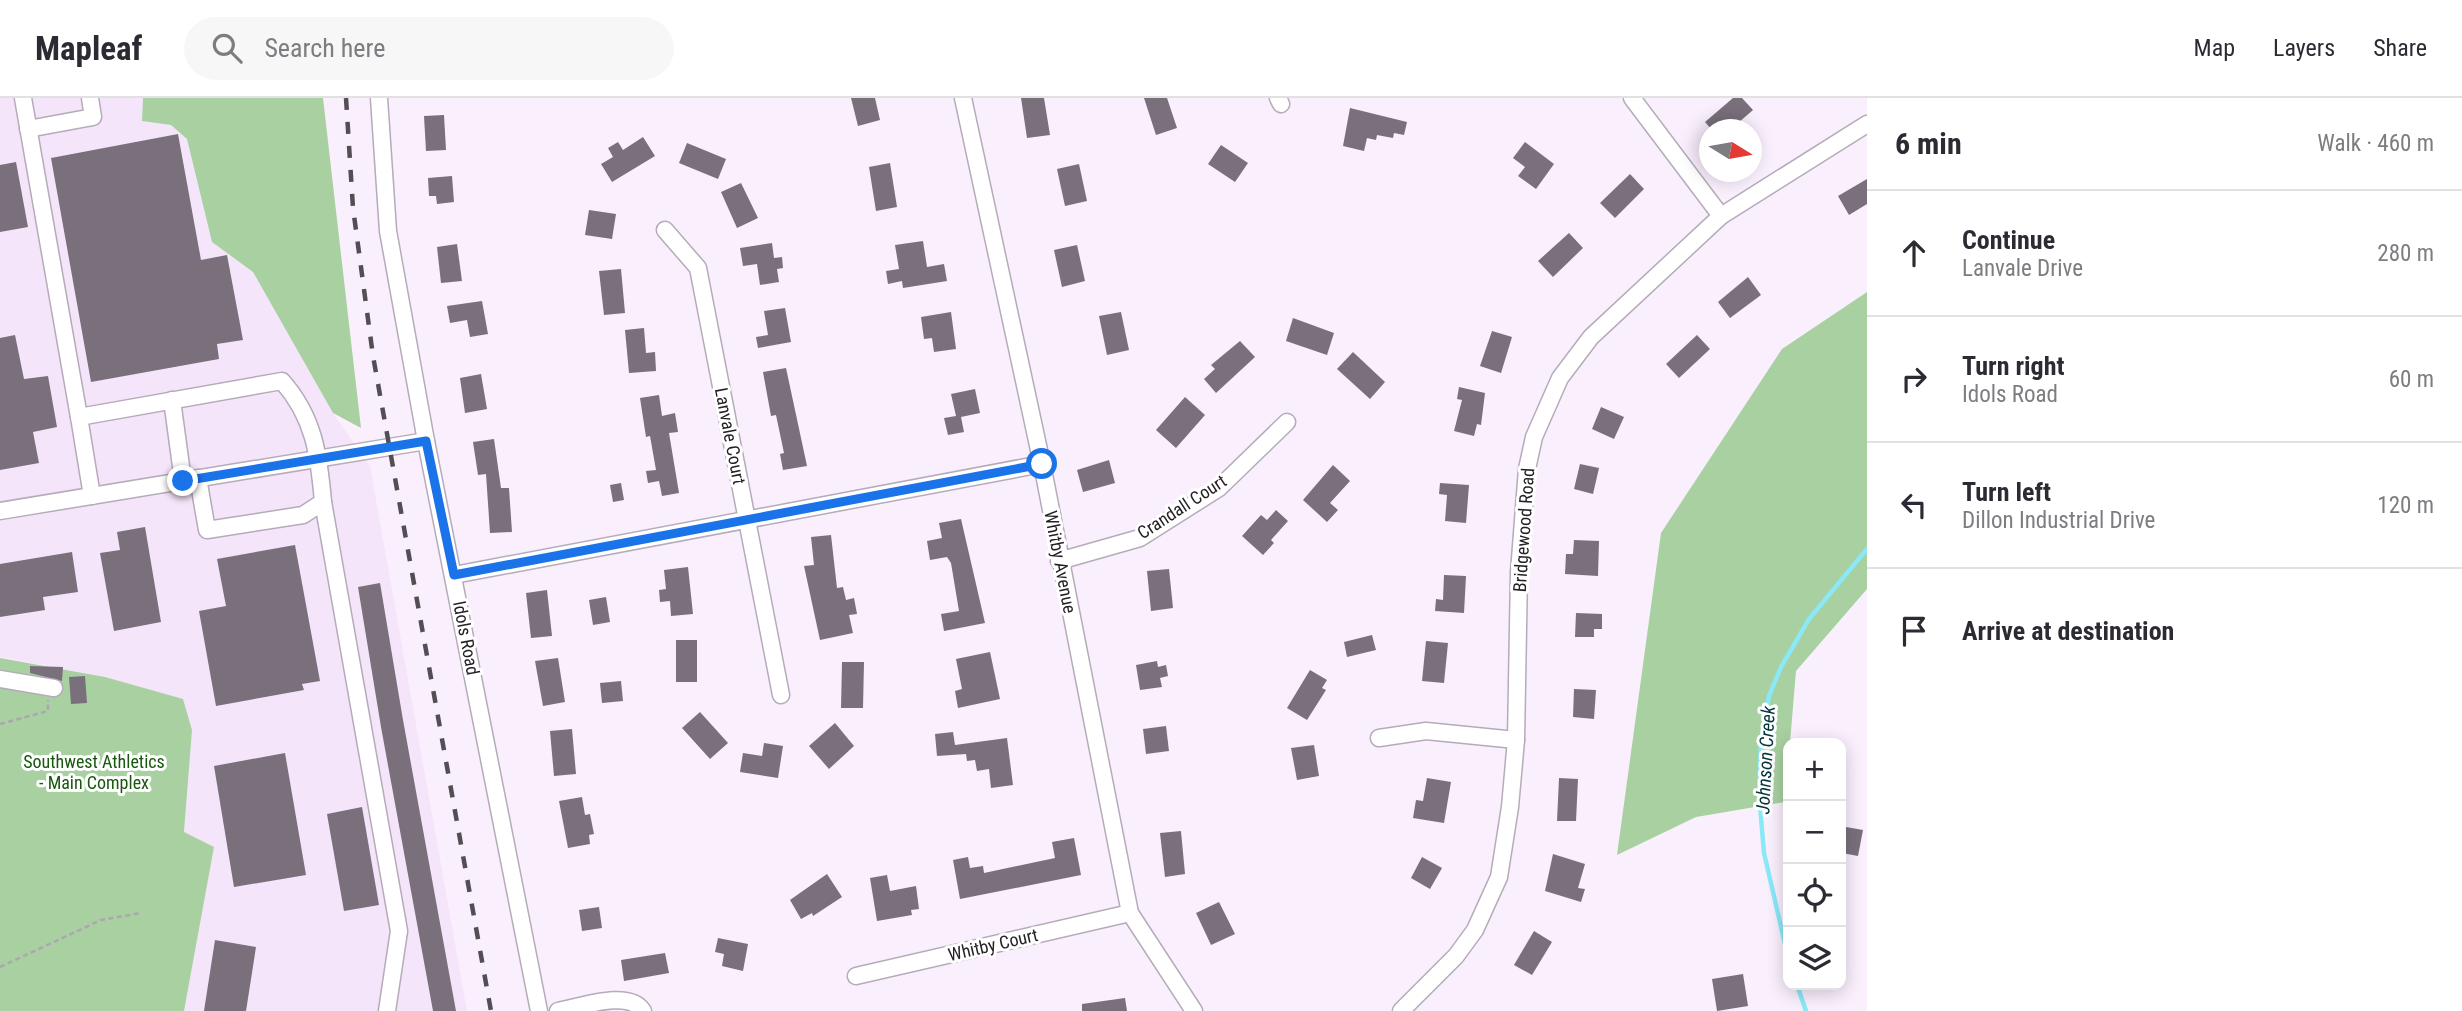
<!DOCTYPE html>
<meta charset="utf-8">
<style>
body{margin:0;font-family:"Roboto Condensed",sans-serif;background:#f7f7f7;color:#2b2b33}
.controls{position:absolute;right:21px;bottom:21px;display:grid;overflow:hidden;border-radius:14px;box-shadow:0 4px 18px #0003}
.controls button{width:63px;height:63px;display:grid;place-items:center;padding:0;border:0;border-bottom:2px solid #e1e1e2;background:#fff;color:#2b2b33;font:35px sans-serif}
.compass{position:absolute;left:1699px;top:21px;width:63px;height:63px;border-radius:50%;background:#fff;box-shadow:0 4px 18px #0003;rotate:101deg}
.stop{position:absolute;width:21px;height:21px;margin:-16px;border:5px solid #1a73e8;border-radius:50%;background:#fff}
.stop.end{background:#1a73e8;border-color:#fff;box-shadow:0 2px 7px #0008}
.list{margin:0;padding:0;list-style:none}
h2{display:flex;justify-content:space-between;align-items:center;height:91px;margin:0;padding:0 28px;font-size:30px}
h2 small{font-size:23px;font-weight:400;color:#7c7c81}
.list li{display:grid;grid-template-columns:46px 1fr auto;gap:21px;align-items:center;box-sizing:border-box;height:126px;padding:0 28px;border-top:2px solid #e1e1e2}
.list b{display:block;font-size:26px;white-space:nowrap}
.list p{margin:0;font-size:23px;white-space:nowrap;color:#7c7c81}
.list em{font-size:23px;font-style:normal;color:#7c7c81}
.icon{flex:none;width:38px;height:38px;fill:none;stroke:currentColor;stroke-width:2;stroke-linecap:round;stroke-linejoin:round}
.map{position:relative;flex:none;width:1867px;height:913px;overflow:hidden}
header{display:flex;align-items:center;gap:42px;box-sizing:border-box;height:98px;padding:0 35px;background:#fff;border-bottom:2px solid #e1e1e2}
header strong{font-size:33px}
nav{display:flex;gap:38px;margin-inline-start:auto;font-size:24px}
.search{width:490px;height:63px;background:#f7f7f7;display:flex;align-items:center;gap:18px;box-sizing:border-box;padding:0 24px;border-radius:38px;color:#7c7c81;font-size:26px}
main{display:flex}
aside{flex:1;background:#fff}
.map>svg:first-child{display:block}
.built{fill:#f5e5fa}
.green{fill:#a8d0a1}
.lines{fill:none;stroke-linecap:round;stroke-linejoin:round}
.stream{stroke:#8ae8f7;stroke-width:4.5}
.building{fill:#79707c}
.minor-casing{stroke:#b5abb9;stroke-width:19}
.path{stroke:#ada5af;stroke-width:2.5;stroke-dasharray:5 3.5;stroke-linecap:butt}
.minor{stroke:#fff;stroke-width:16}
.rail{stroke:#534d54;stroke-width:4.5;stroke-dasharray:12 12;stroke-linecap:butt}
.route{stroke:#1a73e8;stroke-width:9}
.labels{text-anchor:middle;stroke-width:6;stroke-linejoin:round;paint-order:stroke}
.street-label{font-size:18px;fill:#242025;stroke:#fff}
.park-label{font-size:18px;fill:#18570e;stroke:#fff}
.water-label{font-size:19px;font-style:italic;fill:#04333a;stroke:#fff}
</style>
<header>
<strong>Mapleaf</strong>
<div class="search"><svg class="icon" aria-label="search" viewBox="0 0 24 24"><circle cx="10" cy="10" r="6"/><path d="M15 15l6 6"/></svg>Search here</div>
<nav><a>Map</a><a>Layers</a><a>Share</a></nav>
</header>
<main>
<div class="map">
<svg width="1867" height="913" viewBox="0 0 1867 913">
<rect width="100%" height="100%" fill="#faeffd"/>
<!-- built -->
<path class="built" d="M0,0H143L142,23L171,27L187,41L212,144L253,174L333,315L370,368L467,913H184L214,749L184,735L192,632L183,602L105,579L0,559Z"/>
<!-- green -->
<g class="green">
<path d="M143,0H323L361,330L333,315L253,174L212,144L187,41L171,27L142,23Z"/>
<path d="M1867,194V491L1796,573L1785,704L1696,719L1617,757L1661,435L1782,251Z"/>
<path d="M0,560L105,579L183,601L192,632L184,734L214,749L184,913H0Z"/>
</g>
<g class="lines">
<!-- stream -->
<g class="stream">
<path d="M1788,859L1764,755L1759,696L1761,644L1769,598L1781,569L1809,521L1867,451"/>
<path d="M1797,887L1806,913"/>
</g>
</g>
<!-- building -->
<g class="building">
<path d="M851,0H875L880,22L858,28Z"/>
<path d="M1021,0H1044L1050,37L1027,40Z"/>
<path d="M1144,0H1167L1177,30L1156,37Z"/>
<path d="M1733,0H1742L1753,12L1730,32H1712L1705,24Z"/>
<path d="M1350,10L1407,24L1404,37L1394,35L1393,40L1377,37L1376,42L1367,40L1364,53L1343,48Z"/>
<path d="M444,17L446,52L426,53L424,18Z"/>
<path d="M178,36L201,162L227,157L243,242L217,246L219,261L91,284L51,60Z"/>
<path d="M643,39L655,58L612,84L601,66L613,59L608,50L618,44L623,52Z"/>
<path d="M1525,44L1554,66L1536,91L1518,78L1525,69L1513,60Z"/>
<path d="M687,45L726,61L718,81L679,65Z"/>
<path d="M1221,47L1248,65L1235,84L1208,66Z"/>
<path d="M16,64L28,129L0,134V67Z"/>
<path d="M890,65L897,109L876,113L869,69Z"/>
<path d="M1079,66L1087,103L1065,108L1057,71Z"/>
<path d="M1630,76L1644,91L1615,120L1600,105Z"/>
<path d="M452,78L454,104L437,106L436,98H429L428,80Z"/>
<path d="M1867,81V106L1849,117L1838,98Z"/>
<path d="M741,85L758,120L737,130L721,94Z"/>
<path d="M589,112L616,116L612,141L585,137Z"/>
<path d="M1569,135L1583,150L1553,179L1538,163Z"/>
<path d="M923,143L927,169L944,166L947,183L903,190L902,183L888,186L886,173L899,171L895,147Z"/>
<path d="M772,145L774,160L782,159L783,170L777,171L779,184L760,187L757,166L743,168L740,150Z"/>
<path d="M457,146L462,183L441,185L437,149Z"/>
<path d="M1077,147L1085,183L1062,189L1054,152Z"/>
<path d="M621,171L625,215L604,217L599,173Z"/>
<path d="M1748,179L1761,197L1730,220L1718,204Z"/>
<path d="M482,203L488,236L470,239L467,222L450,225L447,208Z"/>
<path d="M785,210L791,244L758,250L756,239L768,237L764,213Z"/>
<path d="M951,214L956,251L934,254L932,240L924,241L921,219Z"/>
<path d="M1121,214L1129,252L1107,257L1099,218Z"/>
<path d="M1293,220L1334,235L1327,257L1286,243Z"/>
<path d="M644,230L646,255L655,254L656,273L629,275L625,232Z"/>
<path d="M1492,233L1512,239L1501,275L1480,268Z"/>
<path d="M15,237L24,281L48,278L57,329L33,334L39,365L0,372V240Z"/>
<path d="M1697,237L1710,251L1679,280L1666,266Z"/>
<path d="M1240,243L1255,259L1216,295L1204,281L1215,271L1211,267Z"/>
<path d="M1353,254L1385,284L1370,301L1337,271Z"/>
<path d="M786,270L807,368L783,372L780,356L784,355L776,317L771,318L763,274Z"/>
<path d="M481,276L487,311L465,315L460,280Z"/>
<path d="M1459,289L1485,295L1481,327L1477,326L1474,338L1454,333L1462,302L1457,301Z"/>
<path d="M975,291L980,315L961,319L964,334L948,337L944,320L956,318L951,296Z"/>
<path d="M659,297L662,318L675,315L678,334L669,335L679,395L662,398L659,383L648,385L646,373L656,372L650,338L646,339L640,300Z"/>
<path d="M1185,299L1205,317L1176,350L1156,332Z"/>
<path d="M1601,309L1624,319L1614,341L1592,331Z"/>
<path d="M494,341L501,390H509L512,434L490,435L486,376L478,377L473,344Z"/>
<path d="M1109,362L1115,385L1083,394L1077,372Z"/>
<path d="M1580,366L1599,370L1593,396L1574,391Z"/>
<path d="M1333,367L1350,383L1330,405L1338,412L1327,424L1303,402Z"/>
<path d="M621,385L624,402L613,404L610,387Z"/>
<path d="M1440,385L1469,387L1466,425L1445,423L1447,397L1439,396Z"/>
<path d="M1276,412L1288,423L1271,442L1274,445L1263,457L1242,438L1261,417L1267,422Z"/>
<path d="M961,421L985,525L944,533L941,516L959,513L951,465L947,459L930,462L927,443L942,440L939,425Z"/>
<path d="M145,429L161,524L114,533L100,455L120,452L117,434Z"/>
<path d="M831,437L837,490L843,489L846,502L854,500L857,516L849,517L853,535L820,542L804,468L814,467L811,439Z"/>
<path d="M1574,442L1599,443L1598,478L1565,476L1566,456H1573Z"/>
<path d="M295,447L320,583L302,586L304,592L216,608L199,513L226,508L217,461Z"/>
<path d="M72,454L78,494L43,499L45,512L0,519V466Z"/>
<path d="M688,469L693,516L671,518L670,503L660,504L659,492L666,491L664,472Z"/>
<path d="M1169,471L1173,510L1151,513L1147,473Z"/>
<path d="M1444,477L1466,478L1464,515L1435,513L1436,501L1443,502Z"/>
<path d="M380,485L403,622L456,913H433L381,629L358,489Z"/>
<path d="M547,492L552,538L531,540L526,495Z"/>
<path d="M606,499L610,524L593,527L589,502Z"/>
<path d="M1576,515L1602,516V531H1594V539H1575Z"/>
<path d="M1372,537L1376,552L1347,559L1344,544Z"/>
<rect x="676" y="542" width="21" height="42"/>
<path d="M1426,543L1448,545L1444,585L1422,583Z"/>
<path d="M990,554L1000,601L958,610L955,593L962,591L956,561Z"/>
<path d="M558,560L565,604L543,608L535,563Z"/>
<path d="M1157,563L1158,569L1166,567L1168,578L1160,580L1162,589L1140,592L1136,567Z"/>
<path d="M842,564H864L863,610H841Z"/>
<path d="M30,568L63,569L62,583L30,575Z"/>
<path d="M1310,572L1327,582L1322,590L1326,592L1307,622L1287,610Z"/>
<path d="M85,578L87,605L71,606L69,579Z"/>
<path d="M621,583L623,603L602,605L600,585Z"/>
<path d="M1574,591L1596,592L1594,621L1573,619Z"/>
<path d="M700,614L728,645L710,661L682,630Z"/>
<path d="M835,625L854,648L829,671L809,648Z"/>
<path d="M1166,628L1169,653L1146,656L1143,631Z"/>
<path d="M572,631L576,676L554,678L550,633Z"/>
<path d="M953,634L955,647L1007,640L1013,687L991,690L989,671L977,673L975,662L967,663L966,656L937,658L935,636Z"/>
<path d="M764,645L783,648L778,680L740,674L743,655L762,658Z"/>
<path d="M1314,647L1319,678L1297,682L1291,650Z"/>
<path d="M285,655L306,777L234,789L214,668Z"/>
<path d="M1427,680L1451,684L1444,725L1413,720L1416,702L1423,703Z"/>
<path d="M1559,680L1578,681L1576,723H1557Z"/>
<path d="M582,699L585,717L590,716L594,736L589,737L590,746L568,750L559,703Z"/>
<path d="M362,709L379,807L344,813L327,716Z"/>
<path d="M1846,729L1863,732L1858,758L1842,755Z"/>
<path d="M1181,733L1185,776L1165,779L1160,735Z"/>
<path d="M1074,740L1081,777L960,801L953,762L968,759L970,770L983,768L984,775L1055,760L1052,744Z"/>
<path d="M1553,756L1585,766L1578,790L1585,791L1581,804L1545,793Z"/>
<path d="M1422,759L1442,770L1430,791L1411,780Z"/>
<path d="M827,776L842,799L813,818L812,815L801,821L790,802Z"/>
<path d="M887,777L890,793L916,788L919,811L911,812L912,817L877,823L870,780Z"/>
<path d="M1219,804L1235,836L1211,847L1196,815Z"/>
<path d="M599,809L602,830L582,833L579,812Z"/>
<path d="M1534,833L1552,844L1532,877L1514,867Z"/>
<path d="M718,840L748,846L743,873L722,868L724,856L715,854Z"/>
<path d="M215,842L256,849L246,913H204Z"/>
<path d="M665,855L669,875L624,883L621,862Z"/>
<path d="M1743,876L1748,908L1717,913L1712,881Z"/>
<path d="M1125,900L1127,913H1082V906Z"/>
</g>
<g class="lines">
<!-- minor casing -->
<g class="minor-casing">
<g id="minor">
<path d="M23,0L79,319"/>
<path d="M379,0L388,133L426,343L539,913"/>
<path d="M963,0L1042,366L1130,815L1194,913"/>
<path d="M1278,0L1281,6"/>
<path d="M1632,0L1721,118"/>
<path d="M28,31L93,19L90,0"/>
<path d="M665,132L698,170L781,597"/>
<path d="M172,302L183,383"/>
<path d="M92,398L79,319L282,283C314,319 319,357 323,404L303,417L207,432L198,380"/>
<path d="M323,404L399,833L387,913"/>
<path d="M0,413L426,343"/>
<path d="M1059,463L1140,440L1219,390L1287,324"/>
<path d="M454,477L1042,366"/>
<path d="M0,581L54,590"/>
<path d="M1379,640L1426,633L1516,642"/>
<path d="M856,878L1130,815"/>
<path d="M558,913C581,909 629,891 643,913"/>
<path d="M1401,913L1456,858L1475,832L1499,779L1510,709L1516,642L1519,474L1527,371L1534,339L1560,280L1591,239L1721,118L1867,26"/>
</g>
</g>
<!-- path -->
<g class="path">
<path d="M0,626L48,613V602"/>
<path d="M0,869L101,822L141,815"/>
</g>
<!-- minor -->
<use href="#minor" class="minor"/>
<!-- rail -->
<path class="rail" d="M346,0L353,110L373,258L491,913"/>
</g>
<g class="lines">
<!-- route -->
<path class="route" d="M183,383L426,343L454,477L1042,366"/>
</g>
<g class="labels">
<!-- street labels -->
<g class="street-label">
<text transform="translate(730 338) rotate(79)" y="6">Lanvale Court</text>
<text transform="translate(1182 409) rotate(-33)" y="6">Crandall Court</text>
<text transform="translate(1524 432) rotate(-86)" y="6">Bridgewood Road</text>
<text transform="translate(1060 464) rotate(79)" y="6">Whitby Avenue</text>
<text transform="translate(466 540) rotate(79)" y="6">Idols Road</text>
<text transform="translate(993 847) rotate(-13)" y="6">Whitby Court</text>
</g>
<!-- park labels -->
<g class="park-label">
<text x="94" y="670">Southwest Athletics<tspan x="94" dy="21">- Main Complex</tspan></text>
</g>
<!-- water labels -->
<g class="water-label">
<text transform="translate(1765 662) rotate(-87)" y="7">Johnson Creek</text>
</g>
</g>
</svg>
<div class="controls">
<button>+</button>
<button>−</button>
<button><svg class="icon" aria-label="locate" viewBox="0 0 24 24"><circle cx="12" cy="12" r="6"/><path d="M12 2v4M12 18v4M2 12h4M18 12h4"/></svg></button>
<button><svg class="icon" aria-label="layers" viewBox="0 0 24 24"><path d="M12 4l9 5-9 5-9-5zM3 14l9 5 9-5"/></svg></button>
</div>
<svg class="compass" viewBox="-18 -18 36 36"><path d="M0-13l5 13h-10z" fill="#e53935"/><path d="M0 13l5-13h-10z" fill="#7c7c81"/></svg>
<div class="stop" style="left:1042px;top:366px"></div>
<div class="stop end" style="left:183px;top:383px"></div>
</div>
<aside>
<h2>6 min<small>Walk · 460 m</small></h2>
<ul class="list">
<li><svg class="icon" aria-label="ahead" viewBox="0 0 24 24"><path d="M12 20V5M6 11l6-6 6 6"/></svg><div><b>Continue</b><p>Lanvale Drive</p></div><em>280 m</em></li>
<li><svg class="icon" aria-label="right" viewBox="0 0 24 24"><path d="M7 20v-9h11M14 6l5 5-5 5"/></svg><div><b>Turn right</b><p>Idols Road</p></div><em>60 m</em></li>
<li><svg class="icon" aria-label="left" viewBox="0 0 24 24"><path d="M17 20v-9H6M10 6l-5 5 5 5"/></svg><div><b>Turn left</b><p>Dillon Industrial Drive</p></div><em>120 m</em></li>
<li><svg class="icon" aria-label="arrive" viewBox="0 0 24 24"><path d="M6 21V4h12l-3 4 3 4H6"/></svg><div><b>Arrive at destination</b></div></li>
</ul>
</aside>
</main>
